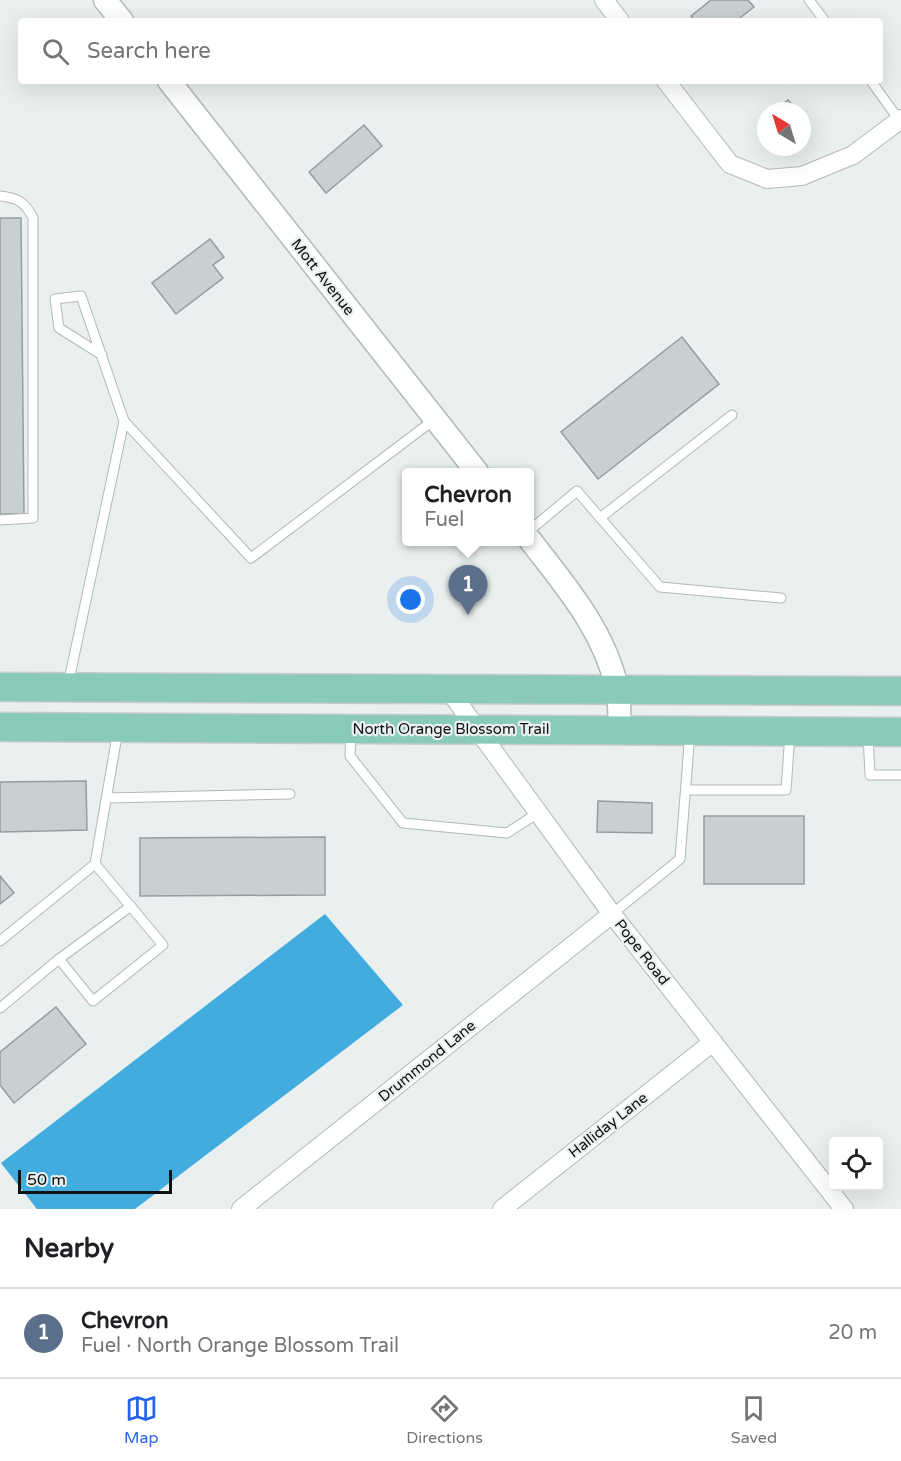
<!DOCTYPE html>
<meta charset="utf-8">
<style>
body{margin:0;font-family:"Varela Round",sans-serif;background:#f2f2f2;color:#202124}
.controls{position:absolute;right:18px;bottom:18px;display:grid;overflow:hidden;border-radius:6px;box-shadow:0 6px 24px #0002}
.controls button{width:54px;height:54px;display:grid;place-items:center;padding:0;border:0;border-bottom:2px solid #e0e0e0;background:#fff;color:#202124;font:30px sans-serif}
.compass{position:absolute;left:757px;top:102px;width:54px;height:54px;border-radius:50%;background:#fff;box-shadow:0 6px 24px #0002;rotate:322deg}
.scale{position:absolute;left:18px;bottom:15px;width:154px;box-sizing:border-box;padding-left:6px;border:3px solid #0e1111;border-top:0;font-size:16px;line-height:21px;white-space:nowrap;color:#0e1111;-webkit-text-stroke:4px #e9f0ef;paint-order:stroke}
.you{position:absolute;left:411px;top:600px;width:21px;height:21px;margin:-15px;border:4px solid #fff;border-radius:50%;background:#1a73e8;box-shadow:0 0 0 9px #1a73e833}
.badge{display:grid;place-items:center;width:39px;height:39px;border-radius:50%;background:#2563eb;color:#fff;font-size:20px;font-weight:700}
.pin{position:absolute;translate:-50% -50px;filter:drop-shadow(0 2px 3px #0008)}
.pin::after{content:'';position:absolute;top:32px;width:21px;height:18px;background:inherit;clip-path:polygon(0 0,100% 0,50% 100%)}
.popup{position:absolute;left:402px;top:468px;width:132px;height:78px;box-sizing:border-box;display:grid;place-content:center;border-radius:6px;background:#fff;filter:drop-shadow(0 2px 4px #0005);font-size:20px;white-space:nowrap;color:#757577}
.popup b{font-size:22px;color:#202124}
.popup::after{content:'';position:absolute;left:50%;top:100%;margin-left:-12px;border:12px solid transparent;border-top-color:#fff}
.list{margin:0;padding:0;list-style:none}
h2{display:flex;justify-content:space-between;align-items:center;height:78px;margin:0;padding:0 24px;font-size:26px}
h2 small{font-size:20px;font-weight:400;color:#757577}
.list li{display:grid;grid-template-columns:39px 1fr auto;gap:18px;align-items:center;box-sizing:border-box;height:90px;padding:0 24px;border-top:2px solid #e0e0e0}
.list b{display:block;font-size:22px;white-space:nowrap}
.list p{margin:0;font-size:20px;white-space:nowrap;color:#757577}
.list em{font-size:20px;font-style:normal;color:#757577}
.icon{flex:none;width:33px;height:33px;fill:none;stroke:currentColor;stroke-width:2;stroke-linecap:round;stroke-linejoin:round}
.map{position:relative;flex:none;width:901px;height:1209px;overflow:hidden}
.search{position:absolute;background:#fff;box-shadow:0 6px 24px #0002;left:18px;right:18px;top:18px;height:66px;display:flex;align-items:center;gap:15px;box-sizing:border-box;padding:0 21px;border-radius:6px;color:#757577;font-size:22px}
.sheet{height:168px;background:#fff}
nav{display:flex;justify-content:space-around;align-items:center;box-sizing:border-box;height:84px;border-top:2px solid #e0e0e0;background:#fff;font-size:16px;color:#757577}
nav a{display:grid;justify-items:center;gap:3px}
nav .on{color:#2563eb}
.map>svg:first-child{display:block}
.water{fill:#43acde}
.building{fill:#c9d0d1;stroke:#979d9f;stroke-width:1.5}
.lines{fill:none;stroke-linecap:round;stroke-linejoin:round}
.service-casing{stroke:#b2b9b8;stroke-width:11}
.minor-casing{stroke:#b2b9b8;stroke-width:20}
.tertiary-casing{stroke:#b2b9b8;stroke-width:25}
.primary-casing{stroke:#cacbcb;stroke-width:31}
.service{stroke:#fff;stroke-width:9}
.minor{stroke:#fff;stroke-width:18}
.tertiary{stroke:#fff;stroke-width:22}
.primary{stroke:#89caba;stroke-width:28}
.labels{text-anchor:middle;stroke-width:4.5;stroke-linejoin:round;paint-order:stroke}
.street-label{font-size:15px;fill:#0e1111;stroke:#e9f0ef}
</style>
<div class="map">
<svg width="901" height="1209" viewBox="0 0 901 1209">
<rect width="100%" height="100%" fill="#e9f0ef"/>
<!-- water -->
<path class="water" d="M325,914L403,1005L135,1209H37L1,1163Z"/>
<!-- building -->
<g class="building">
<path d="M711,0H748L754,7L736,21H695L691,16Z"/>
<path d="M788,100L797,111H774Z"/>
<path d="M364,125L382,146L326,193L309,172Z"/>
<path d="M0,218H21L24,514H0Z"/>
<path d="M210,239L224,257L213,265L223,278L176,314L152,283Z"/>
<path d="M682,337L719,384L598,479L561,432Z"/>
<path d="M86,781L87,830L0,832V782Z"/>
<path d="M598,801L652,803V833L597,832Z"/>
<rect x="704" y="816" width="100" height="68"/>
<path d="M325,837V895L140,896V838Z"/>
<path d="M0,876L14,893L0,904Z"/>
<path d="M56,1007L86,1044L14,1103L0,1085V1052Z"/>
</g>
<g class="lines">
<!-- service casing -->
<g class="service-casing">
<g id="service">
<path d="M809,0L825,21"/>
<path d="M871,81L899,120"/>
<path d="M0,196C18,198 25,202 33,218V518L0,520"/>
<path d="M102,355L59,328L55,299L81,296L124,421"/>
<path d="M600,518L732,415"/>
<path d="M530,530L577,491L660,587L781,598"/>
<path d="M68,685L124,421L251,558L435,419"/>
<path d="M351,731L350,756L403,823L507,833L538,813"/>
<path d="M868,734L870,775H901"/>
<path d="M686,790H786L790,733"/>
<path d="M107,798L290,794"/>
<path d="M612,914L680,859L690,733"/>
<path d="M0,941L95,864"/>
<path d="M59,959L93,1001L163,945L95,864L118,730"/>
<path d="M0,1008L59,959L131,906"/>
</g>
</g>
<!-- minor casing -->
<g class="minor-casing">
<g id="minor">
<path d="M604,0L620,21"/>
<path d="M666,81L730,164L767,179L802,176L853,155L901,119"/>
<path d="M448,689L612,914L844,1209"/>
<path d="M241,1209L612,914"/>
<path d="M502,1209L713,1042"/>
</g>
</g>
<!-- tertiary casing -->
<g class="tertiary-casing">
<g id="tertiary">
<path d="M105,0L122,21"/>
<path d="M169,81L477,472"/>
<path d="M530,540C565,585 604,630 617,688C620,701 619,716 620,730"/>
</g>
</g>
<!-- primary casing -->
<g class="primary-casing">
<g id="primary">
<path d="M0,687L901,691"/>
<path d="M0,727L901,732"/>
</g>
</g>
<!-- service -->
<use href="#service" class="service"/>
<!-- minor -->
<use href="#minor" class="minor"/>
<!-- tertiary -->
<use href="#tertiary" class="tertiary"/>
<!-- primary -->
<use href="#primary" class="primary"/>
</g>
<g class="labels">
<!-- street labels -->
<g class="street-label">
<text transform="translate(323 277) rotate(52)" y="5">Mott Avenue</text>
<text x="451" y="734">North Orange Blossom Trail</text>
<text transform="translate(642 952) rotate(52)" y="5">Pope Road</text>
<text transform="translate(427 1061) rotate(-39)" y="5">Drummond Lane</text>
<text transform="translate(608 1125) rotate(-38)" y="5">Halliday Lane</text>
</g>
</g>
</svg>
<div class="controls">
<button><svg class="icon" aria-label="locate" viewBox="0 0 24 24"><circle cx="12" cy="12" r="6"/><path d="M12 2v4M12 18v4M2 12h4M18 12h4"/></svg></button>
</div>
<svg class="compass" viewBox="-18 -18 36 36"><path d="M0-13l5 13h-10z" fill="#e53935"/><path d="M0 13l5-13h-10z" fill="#757577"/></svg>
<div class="scale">50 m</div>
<div class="you"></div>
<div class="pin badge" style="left:468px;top:615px;background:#5c6f8a">1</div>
<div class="popup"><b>Chevron</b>Fuel</div>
<div class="search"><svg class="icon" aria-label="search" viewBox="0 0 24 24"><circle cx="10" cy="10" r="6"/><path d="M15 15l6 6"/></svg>Search here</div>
</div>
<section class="sheet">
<h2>Nearby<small></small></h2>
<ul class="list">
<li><span class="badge" style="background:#5c6f8a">1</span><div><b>Chevron</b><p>Fuel · North Orange Blossom Trail</p></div><em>20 m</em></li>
</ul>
</section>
<nav>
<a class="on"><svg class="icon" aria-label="map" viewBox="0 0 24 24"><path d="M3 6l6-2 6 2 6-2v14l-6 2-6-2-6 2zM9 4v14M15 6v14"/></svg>Map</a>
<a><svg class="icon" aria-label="directions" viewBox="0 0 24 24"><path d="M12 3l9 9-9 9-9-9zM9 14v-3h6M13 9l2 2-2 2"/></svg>Directions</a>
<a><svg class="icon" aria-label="saved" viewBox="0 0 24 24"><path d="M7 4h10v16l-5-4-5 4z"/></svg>Saved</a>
</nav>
